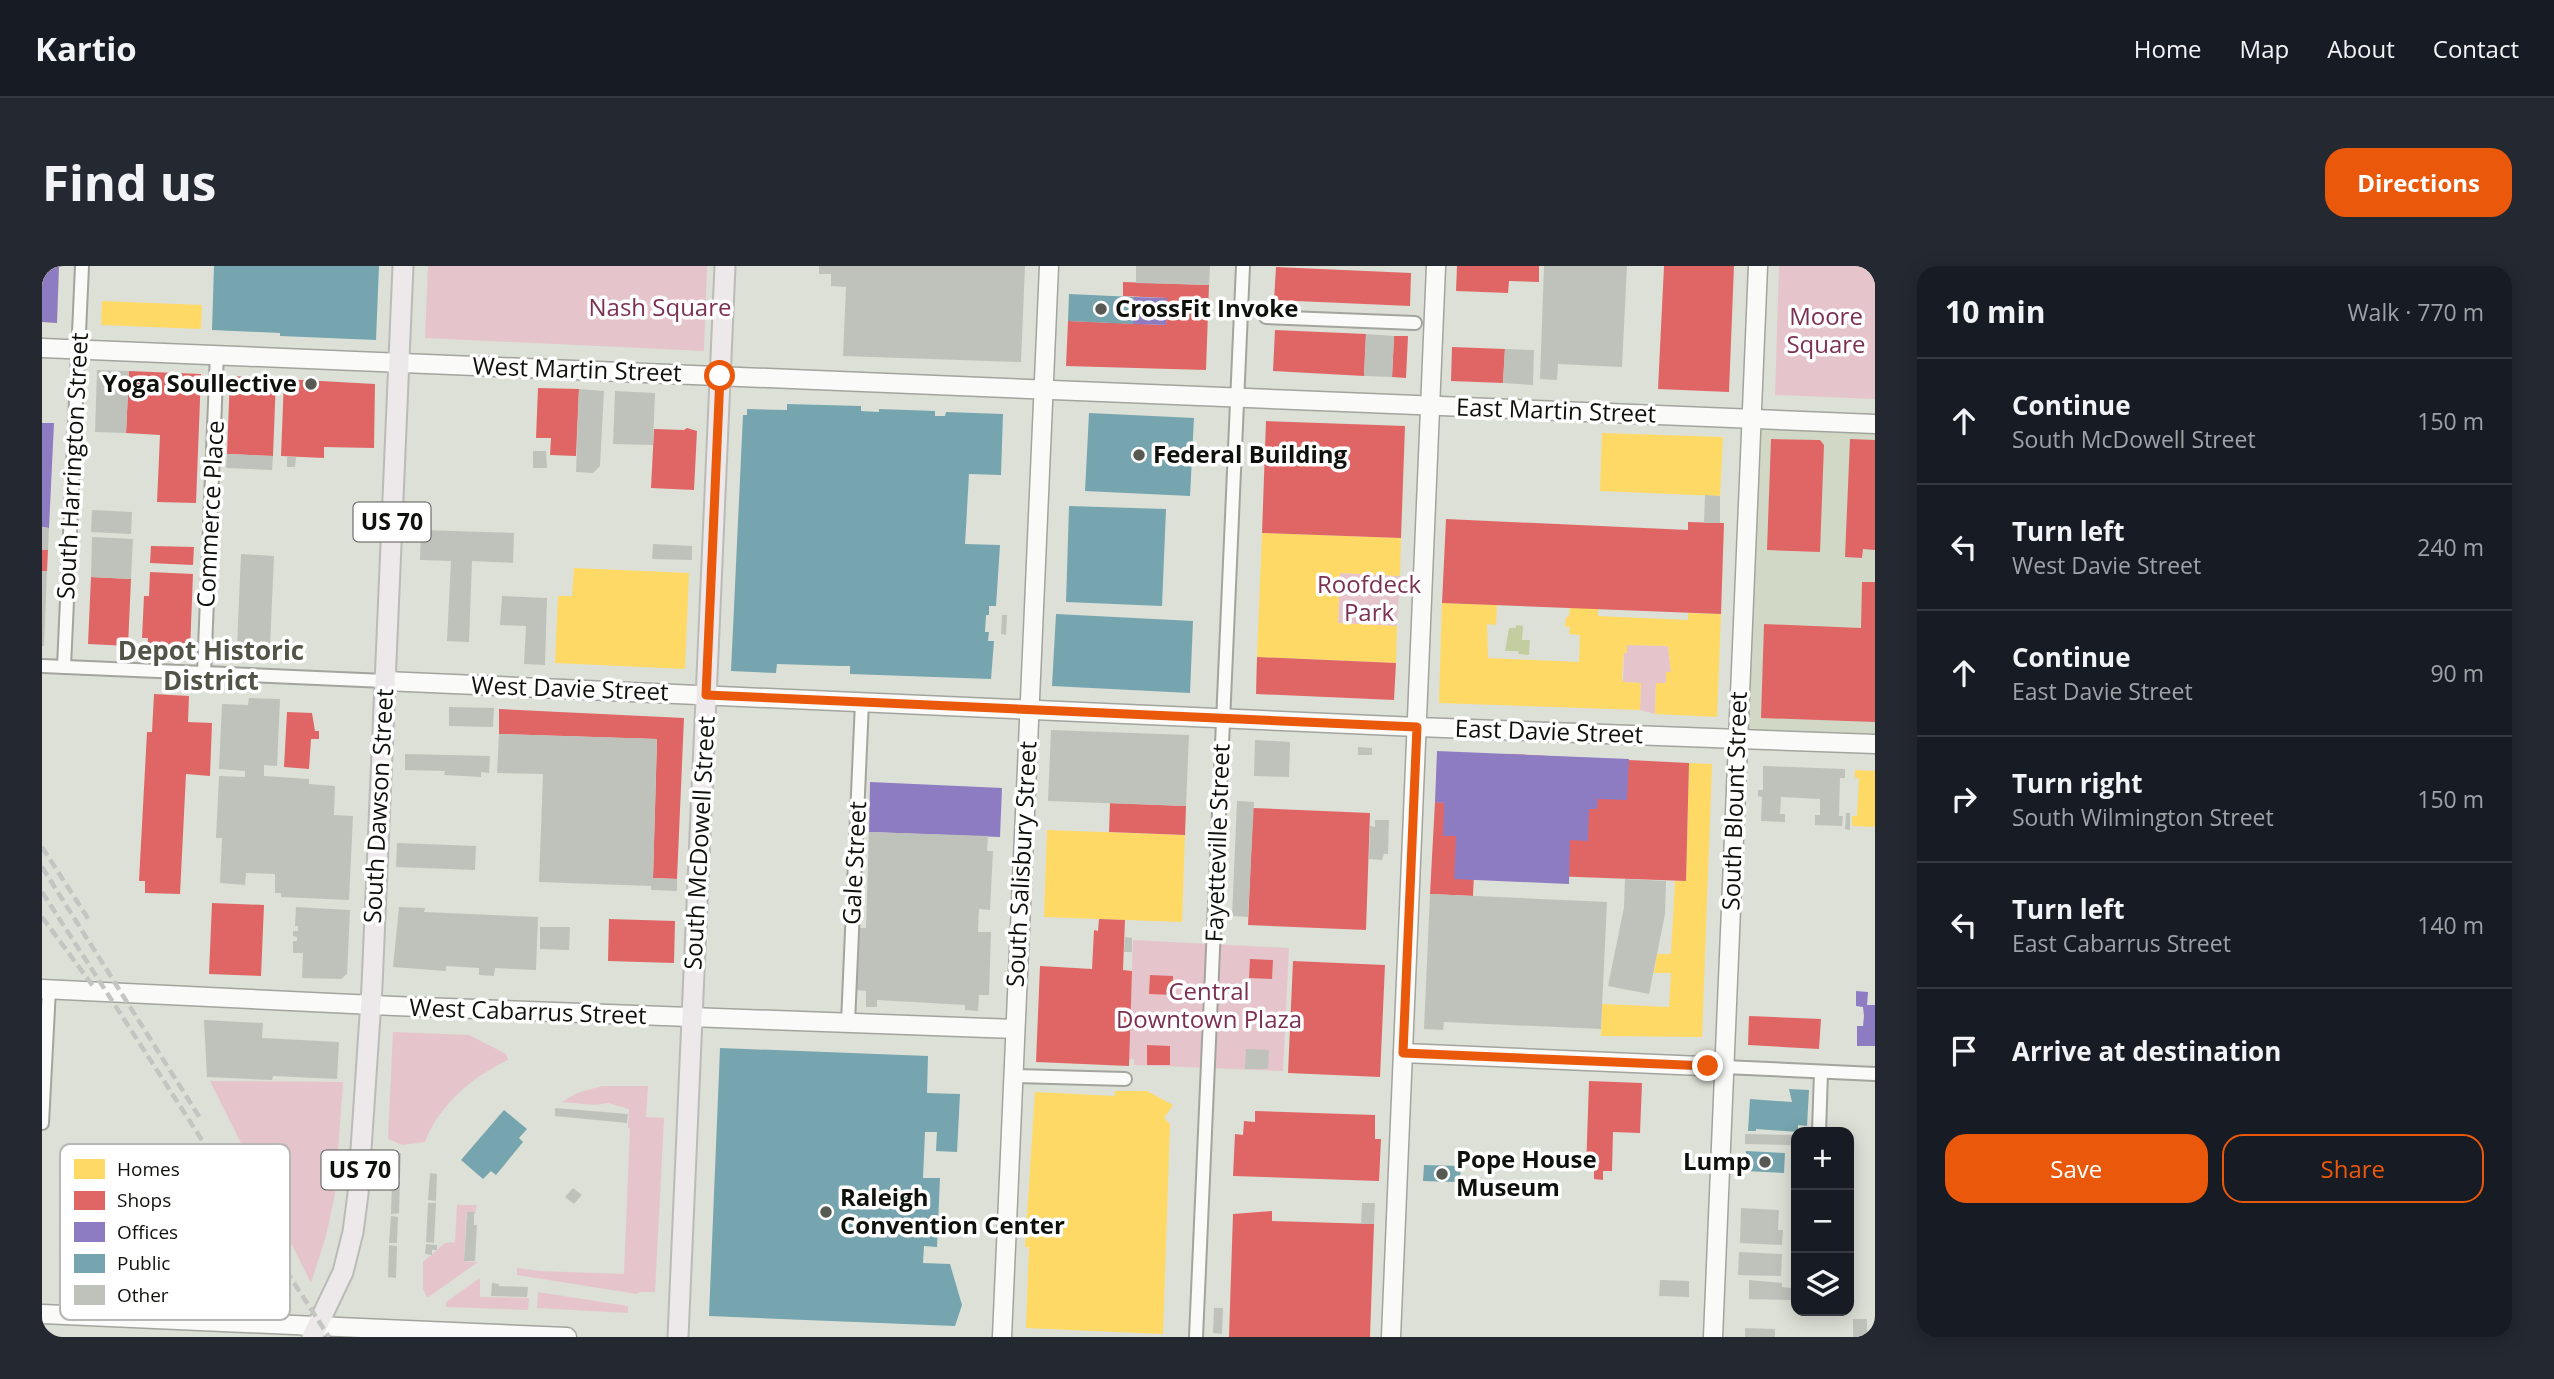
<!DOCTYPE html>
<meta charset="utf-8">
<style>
body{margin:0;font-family:"Open Sans",sans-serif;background:#242831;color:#f1f3f6}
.controls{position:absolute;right:21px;bottom:21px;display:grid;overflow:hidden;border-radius:14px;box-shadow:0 4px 18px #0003}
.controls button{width:63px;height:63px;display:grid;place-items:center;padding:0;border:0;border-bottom:2px solid #363941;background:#171b24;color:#f1f3f6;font:35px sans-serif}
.stop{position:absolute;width:21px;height:21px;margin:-16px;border:5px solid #ea580c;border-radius:50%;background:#fff}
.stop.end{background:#ea580c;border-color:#fff;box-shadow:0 2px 7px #0008}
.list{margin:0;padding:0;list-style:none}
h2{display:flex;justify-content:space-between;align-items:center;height:91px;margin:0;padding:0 28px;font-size:30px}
h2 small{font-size:23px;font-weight:400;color:#9ea1a6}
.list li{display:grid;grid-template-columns:46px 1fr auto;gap:21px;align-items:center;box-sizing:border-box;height:126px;padding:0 28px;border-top:2px solid #363941}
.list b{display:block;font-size:26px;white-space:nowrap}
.list p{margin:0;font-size:23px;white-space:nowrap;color:#9ea1a6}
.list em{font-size:23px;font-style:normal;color:#9ea1a6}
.actions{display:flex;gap:14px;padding:21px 28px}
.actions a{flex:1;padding:16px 0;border:2px solid #ea580c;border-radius:21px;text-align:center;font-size:24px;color:#ea580c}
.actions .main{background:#ea580c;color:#fff}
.icon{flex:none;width:38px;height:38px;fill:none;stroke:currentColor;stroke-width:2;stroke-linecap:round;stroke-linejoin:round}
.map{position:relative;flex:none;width:1833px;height:1071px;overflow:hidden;border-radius:21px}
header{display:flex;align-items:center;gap:42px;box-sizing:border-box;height:98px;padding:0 35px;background:#171b24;border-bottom:2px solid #363941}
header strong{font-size:33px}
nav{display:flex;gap:38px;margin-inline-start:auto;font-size:24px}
.intro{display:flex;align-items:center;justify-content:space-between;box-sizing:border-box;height:168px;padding:0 42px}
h1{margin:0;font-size:49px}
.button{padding:18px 32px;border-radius:21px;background:#ea580c;color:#fff;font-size:24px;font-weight:700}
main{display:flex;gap:42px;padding:0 42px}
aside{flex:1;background:#171b24;border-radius:21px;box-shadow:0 4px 18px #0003}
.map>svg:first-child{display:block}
.built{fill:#d2d8c6}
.green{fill:#e5c4cc}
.water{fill:#c2cda0}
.homes{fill:#ffd966}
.shops{fill:#e06666}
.offices{fill:#8e7cc3}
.public{fill:#76a5af}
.building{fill:#bfc2ba}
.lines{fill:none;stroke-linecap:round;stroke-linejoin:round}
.street-casing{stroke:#a2a49d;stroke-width:16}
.secondary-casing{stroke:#a2a49d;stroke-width:21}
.primary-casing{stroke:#babbb7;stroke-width:23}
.street{stroke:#fafaf9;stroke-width:12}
.secondary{stroke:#fafaf9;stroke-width:18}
.primary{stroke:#ede8e9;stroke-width:19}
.rail{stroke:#c4c5c2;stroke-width:4.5;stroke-dasharray:10 5;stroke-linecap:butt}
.route{stroke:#ea580c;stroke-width:9}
.poi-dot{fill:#575953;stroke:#fff;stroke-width:2.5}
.labels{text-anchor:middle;stroke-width:7;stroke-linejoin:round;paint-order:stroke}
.shield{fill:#fff;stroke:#575855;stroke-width:2}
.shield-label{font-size:23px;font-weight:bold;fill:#0f110c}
.park-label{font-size:24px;fill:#7c3052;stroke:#fff}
.poi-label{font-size:24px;font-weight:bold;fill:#0f110c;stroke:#fff;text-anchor:start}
.street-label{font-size:24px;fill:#0f110c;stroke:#fff}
.neighbourhood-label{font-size:26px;font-weight:bold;fill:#515447;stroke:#fff}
.key{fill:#fff;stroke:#b7b8b6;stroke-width:2}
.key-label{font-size:19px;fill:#0f110c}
</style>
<header>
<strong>Kartio</strong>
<nav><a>Home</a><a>Map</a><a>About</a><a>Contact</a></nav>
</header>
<div class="intro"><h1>Find us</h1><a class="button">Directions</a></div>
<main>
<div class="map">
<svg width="1833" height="1071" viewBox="0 0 1833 1071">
<rect width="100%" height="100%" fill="#dde0d6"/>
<!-- built -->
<path class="built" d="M1709,153L1833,158V478L1696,473Z"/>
<!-- green -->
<g class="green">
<path d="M386,0H665L662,85L383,72Z"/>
<path d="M1737,0H1833V133L1733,129Z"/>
<path d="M1298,307L1358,310L1355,360L1296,357Z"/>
<path d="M1585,379L1626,380L1629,406H1624V417H1614L1613,448L1598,444L1599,417L1581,416L1582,387H1585Z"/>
<path d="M1091,674L1247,682L1241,805L1092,799V793H1087Z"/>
<path d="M351,766L427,769L464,788L466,794C431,810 396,840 383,876L360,879L346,873Z"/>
<path d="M168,815L301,816L293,928L284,970L269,1017Z"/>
<path d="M560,820H606L604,851L622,852L613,1026H598L595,1028L475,1009V1002L497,1005L582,1008L588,862H586L587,843L566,837L552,839L520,836L535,827Z"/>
<path d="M415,939H435L433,948H424L422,995L436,996L385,1032L381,1022V996L403,977L413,976Z"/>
<path d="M438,1012V1031L487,1032L486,1044L404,1041V1036Z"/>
<path d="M496,1026L586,1040V1047L495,1042Z"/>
</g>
<!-- water -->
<path class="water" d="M1474,359L1481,360L1480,374H1488L1487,389L1477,388L1476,385H1463L1467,362H1474Z"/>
<!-- homes -->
<g class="homes">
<path d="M0,0H17L15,57L0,56Z"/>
<path d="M60,35L160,39L159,63L59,59Z"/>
<path d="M1560,167L1681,171L1678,230L1558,225Z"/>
<path d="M1220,267L1359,272L1358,310L1298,307L1296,357L1355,360L1354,397L1215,391Z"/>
<path d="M532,302L647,307L643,403L513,397L516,330H530Z"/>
<path d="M1400,337L1455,339L1454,359L1445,358L1446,392L1537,396L1538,369L1527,368L1528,361H1523L1524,351H1527L1528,341L1556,342V350L1646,354V347L1679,348L1675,451L1613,448L1614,417H1624V406H1629L1626,380L1585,379V387H1582L1581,395L1580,410L1581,416L1599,417L1598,444L1397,437Z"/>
<path d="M1647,497L1670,498L1660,771L1559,770L1560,738L1627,741L1629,707H1612L1615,688H1629L1633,615H1644Z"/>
<path d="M1813,504L1833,505V561L1810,560V550H1815L1817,512H1813Z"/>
<path d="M1005,564L1143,569L1140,656L1002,651Z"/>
<path d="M1073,825H1105L1131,839L1122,852L1128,858L1121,1068L984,1062L987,981H983L993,826L1073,830Z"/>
</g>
<!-- shops -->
<g class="shops">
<path d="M1415,0H1497V16L1467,15L1466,27L1414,25Z"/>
<path d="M1622,0H1692L1687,126L1616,123Z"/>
<path d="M1234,1L1369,7L1368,40L1232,34Z"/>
<path d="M1081,16L1167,19L1164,104L1024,100L1026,55L1124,59L1125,32L1081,30Z"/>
<path d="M1233,64L1324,68L1322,110L1231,105Z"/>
<path d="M1352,70H1366L1364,112L1350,111Z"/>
<path d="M1410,81L1463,83L1461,117L1409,115Z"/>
<path d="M87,105L159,108L154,237L115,236L118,169L84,167Z"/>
<path d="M188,110L234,112L231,190L185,188Z"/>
<path d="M242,113L333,118L332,182L282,181V192L239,190Z"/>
<path d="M496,122L537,123L534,190L508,189L509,172H494Z"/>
<path d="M1224,155L1363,160L1359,272L1220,267Z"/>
<path d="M645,162L655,165L652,224L609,222L612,163L642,164Z"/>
<path d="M1729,173L1778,174L1782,179L1778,286L1725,284Z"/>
<path d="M1808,173L1833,174V284L1821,283L1820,292L1803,291Z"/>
<path d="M1404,253L1646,264V256L1682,257L1679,348L1400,337Z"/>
<path d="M109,280L152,281L151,299L108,297Z"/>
<path d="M0,284H6L5,305H0Z"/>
<path d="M108,306L151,308L148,384L105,382L106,372H100L102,330H107Z"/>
<path d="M49,311L89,313L86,380L46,378Z"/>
<path d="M1820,316H1833V456L1719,452L1722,358L1819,362Z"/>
<path d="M1215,391L1354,397L1352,434L1214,428Z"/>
<path d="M112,428L147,430L146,456L170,457L168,510L144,508L138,628L103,627V615H97L105,466H110Z"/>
<path d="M457,443L642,452L635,613L611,612L615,473L457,468Z"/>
<path d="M245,446L270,447L273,465H277V473H269L267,503L242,501Z"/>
<path d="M1467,488L1647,497L1644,615L1432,607L1431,630L1388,628L1393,536L1465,540Z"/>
<path d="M1068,537L1144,540L1143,569L1067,566Z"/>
<path d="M1211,542L1328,547L1324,664L1206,659Z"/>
<path d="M170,637L222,639L219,710L167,708Z"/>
<path d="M567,653L633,655L632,697L566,695Z"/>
<path d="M1057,653L1083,654L1081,704L1090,705L1087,800L994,796L998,700L1050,703L1052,664L1056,665Z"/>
<path d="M1208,693L1231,694L1230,713L1207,712Z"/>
<path d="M1251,695L1343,699L1338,811L1246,807Z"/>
<path d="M1108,709L1131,710V729L1107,728Z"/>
<path d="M1707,750L1779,753L1777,783L1706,779Z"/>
<path d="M1105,779L1128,780V799H1105Z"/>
<path d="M1547,815L1600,817L1598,867L1571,866L1570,905H1561V914L1552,913V904H1544Z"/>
<path d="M1213,845L1333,849V873H1339L1337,915L1191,910L1193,868L1201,869L1202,855L1213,856Z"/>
<path d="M1230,945V955L1332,958L1328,1071H1187L1191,948Z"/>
</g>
<!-- offices -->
<g class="offices">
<path d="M0,0H17L15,57L0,56Z"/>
<path d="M1092,31L1125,32L1124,59L1091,58Z"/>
<path d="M0,157H12L7,262L0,261Z"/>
<path d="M1395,485L1587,493L1585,534L1556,533L1555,543H1547L1546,575L1528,574L1527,618L1412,613L1414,570H1401L1402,537L1393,536Z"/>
<path d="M828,516L960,522L958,571L827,566Z"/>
<path d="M1814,725L1826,726L1825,739H1833V780H1815V760H1821L1822,750L1821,741L1814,740Z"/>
</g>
<!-- public -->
<g class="public">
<path d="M172,0H337L334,74L238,70V67L170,64Z"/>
<path d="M1027,28L1092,31L1091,58L1026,55Z"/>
<path d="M745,138L819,140V145L837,146V143L893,145V150H903L904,146L961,148L959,209L927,208L924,261L923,278L958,279L954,340H947V349H944L943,366H947L946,375H952L949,413L808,408V400H798L735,398L734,407L689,405L701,149H705V143L745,144Z"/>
<path d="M1047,147L1152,152L1148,230L1043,225Z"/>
<path d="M1027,240L1124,243L1120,340L1024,336Z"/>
<path d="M1014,348L1151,355L1148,427L1010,420Z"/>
<path d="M678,782L886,790L885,827L918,828L915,886L894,885L895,866H883L881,912H898L895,981L882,980L881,997L908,998L920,1039L913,1060L667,1050Z"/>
<path d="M1747,823L1767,824L1765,860L1756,859V866L1714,863V865H1706L1708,833L1750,836Z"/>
<path d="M462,844L485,863L477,872L481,876L454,909L449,905L441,913L419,894Z"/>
<path d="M1704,885L1743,887L1742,907L1703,905Z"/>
<path d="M1382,899L1419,900L1418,911H1415V916L1381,915Z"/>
</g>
<!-- building -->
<g class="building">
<path d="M777,0H983L979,96L801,90L804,21L789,20V8H777Z"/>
<path d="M1094,0H1168L1167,19L1094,17Z"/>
<path d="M1502,0H1585L1580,101L1516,98L1515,114L1498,113Z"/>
<path d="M1324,68L1352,70L1350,111L1322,110Z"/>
<path d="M1463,83L1492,84L1491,119L1461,117Z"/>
<path d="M55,104L87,105L84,167L53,166Z"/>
<path d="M537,123L562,125L558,200L551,207L534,206Z"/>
<path d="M573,125L613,127L611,179L571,178Z"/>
<path d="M491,185H504L505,202H491Z"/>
<path d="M185,188L231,190L230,204L184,202Z"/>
<path d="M245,191H254L253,201H245Z"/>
<path d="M1663,229L1678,230V257H1662Z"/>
<path d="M50,244L90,246L89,268L49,266Z"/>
<path d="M0,261L7,262L6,284H0Z"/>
<path d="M379,264L472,267L471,297L430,295L427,376L405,375L409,295L378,294Z"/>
<path d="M50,271L91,273L89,313L49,311Z"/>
<path d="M611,278L650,280V294L610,293Z"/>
<path d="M199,288L232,290L228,381L195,380Z"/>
<path d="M0,305H5L2,380H0Z"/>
<path d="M460,330L505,332L503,399L482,398L484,360L458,359Z"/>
<path d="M960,349H965L964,369L959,368Z"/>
<path d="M207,432L238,433L235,500L222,499V510L267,513V518L293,520L292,549L311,550L307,634L239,631V627H233V608L204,607L203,619L178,617L180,572H174L177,510L203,511V505L177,503L180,438L206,439Z"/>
<path d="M407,441L452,442L451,461L407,460Z"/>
<path d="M1009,464L1147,469L1144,540L1006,535Z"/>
<path d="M457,468L615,473L611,612L635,613V625L609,624V620L497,616L501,508L455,507Z"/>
<path d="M1213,474L1248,476L1247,511L1212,510Z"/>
<path d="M1316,481L1330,482V489H1316Z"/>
<path d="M363,488L448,490L447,507L439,506V511L402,509L403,505L363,504Z"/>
<path d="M1721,500L1803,503V512H1798L1797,550H1801L1800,560L1773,559V549H1778V533L1739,531L1738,548H1743V556L1719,555L1720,531L1716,530V524H1721Z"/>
<path d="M1195,535L1212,536L1206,651L1190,650Z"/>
<path d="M1804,547H1808V564L1803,563Z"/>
<path d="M1333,554H1347L1346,588H1342L1340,594L1327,593L1328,560L1333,561Z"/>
<path d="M827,566L946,570L945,585H951L948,644L937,643L936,666H949L947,729H937L936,745L923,744V739L835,734V741H824V725L814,724L817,662H824Z"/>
<path d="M355,577L434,580L433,604L354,601Z"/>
<path d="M1583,613L1624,615L1623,648L1607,728L1566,720L1582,641Z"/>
<path d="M1388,628L1565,636L1559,763L1402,756L1401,764L1382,763Z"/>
<path d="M254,641L308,644L305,708L299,713L260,712L261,687H251V675H255V671L251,670V665H256V660H253Z"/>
<path d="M357,641L383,642L382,646L496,651L494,704L453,702L452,710L437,709V702L404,700V705L351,701Z"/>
<path d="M498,661H528L527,684L498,683Z"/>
<path d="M1083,671L1090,672V686H1082Z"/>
<path d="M162,754L221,757L220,772L297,776L295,813L231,810L230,814L165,811Z"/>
<path d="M1204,783L1227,784L1226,803H1203Z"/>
<path d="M513,842L586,848L585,857L513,850Z"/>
<path d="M1703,868L1753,869V879L1703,878Z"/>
<path d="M352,886L359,887L358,913H350Z"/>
<path d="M388,907L395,908L394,935L386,934Z"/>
<path d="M350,915L358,916L357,947L349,948Z"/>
<path d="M531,922L540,929L532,938L523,931Z"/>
<path d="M386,937H394L392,977L384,976Z"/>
<path d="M1320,937H1333L1332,958H1319Z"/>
<path d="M1699,942L1737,944L1736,964H1741L1740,979L1698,977Z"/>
<path d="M425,946H432V959H435L433,995H422Z"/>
<path d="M349,950L356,951L355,977H347Z"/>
<path d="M384,978L395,979V984H390V989L383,988Z"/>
<path d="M347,979L355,980L354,1012L346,1011Z"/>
<path d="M1697,986L1740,988L1739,1010L1696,1009Z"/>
<path d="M1618,1014L1647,1015V1031L1617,1030Z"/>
<path d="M1707,1014L1740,1017V1021L1749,1022V1034L1707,1033Z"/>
<path d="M450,1017L457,1018V1020L486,1021L485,1031L449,1030Z"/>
<path d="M1172,1042H1181L1180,1068L1171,1067Z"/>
<path d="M1811,1053H1825V1067H1830V1071H1811Z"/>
<path d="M1703,1062L1733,1063V1071H1703Z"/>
</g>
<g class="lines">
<!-- street casing -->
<g class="street-casing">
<g id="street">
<path d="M1224,51L1373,57"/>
<path d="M0,400L343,415"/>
<path d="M22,401L40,0"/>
<path d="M162,407L175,88"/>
<path d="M806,757L820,436"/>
<path d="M1682,801L1833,808"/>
<path d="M970,810L1083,813"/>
<path d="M0,857L7,723"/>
<path d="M1777,866L1779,806"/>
<path d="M1154,1071L1201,0"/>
</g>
</g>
<!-- secondary casing -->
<g class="secondary-casing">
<g id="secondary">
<path d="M0,82C611,107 1222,132 1833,158"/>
<path d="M343,415L1375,461L1833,478"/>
<path d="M0,723L352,740L973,763"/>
<path d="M1361,787L1682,801"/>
<path d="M0,1048L525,1071"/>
<path d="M960,1071L1007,0"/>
<path d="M1349,1071L1394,0"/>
<path d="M1671,1071L1716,0"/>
</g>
</g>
<!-- primary casing -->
<g class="primary-casing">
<g id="primary">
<path d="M270,1071L301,1006L311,966L316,928L330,720L361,0"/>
<path d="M636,1071L683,0"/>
</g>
</g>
<!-- street -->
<use href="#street" class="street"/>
<!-- secondary -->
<use href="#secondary" class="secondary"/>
<!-- primary -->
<use href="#primary" class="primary"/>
<!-- rail -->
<g class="rail">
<path d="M0,581L47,654"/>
<path d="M0,601L158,852"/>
<path d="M0,626L287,1071"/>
<path d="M0,651L51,720"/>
</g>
</g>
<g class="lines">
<!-- route -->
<path class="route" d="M678,110L664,429L1375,461L1361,787L1666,800"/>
</g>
<!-- markers -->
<g class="poi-dot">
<circle cx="1059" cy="43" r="7"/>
<circle cx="269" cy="118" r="7"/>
<circle cx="1097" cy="189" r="7"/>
<circle cx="1723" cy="896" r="7"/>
<circle cx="1400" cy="908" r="7"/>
<circle cx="784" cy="946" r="7"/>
</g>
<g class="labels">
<!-- shield labels -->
<g class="shield">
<rect x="311.5" y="236.5" width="77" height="39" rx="5"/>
<rect x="279.5" y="884.5" width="77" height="39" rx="5"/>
</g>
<g class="shield-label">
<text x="350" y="264">US 70</text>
<text x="318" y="912">US 70</text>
</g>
<!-- park labels -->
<g class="park-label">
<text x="618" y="50">Nash Square</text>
<text x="1784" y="59">Moore<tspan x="1784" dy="28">Square</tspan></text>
<text x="1327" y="327">Roofdeck<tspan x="1327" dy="28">Park</tspan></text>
<text x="1167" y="734">Central<tspan x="1167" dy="28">Downtown Plaza</tspan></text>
</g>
<!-- poi labels -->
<g class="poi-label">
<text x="1073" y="51">CrossFit Invoke</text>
<text x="255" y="126" text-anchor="end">Yoga Soullective</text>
<text x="1111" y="197">Federal Building</text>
<text x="1414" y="902">Pope House<tspan x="1414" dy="28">Museum</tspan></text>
<text x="1709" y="904" text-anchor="end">Lump</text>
<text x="798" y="940">Raleigh<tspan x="798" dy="28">Convention Center</tspan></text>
</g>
<!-- street labels -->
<g class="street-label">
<text transform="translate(535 104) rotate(2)" y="8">West Martin Street</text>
<text transform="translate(1514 145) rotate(2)" y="8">East Martin Street</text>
<text transform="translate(31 200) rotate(-87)" y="8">South Harrington Street</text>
<text transform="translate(169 248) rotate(-87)" y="8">Commerce Place</text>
<text transform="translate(528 423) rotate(2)" y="8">West Davie Street</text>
<text transform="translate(1507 466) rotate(2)" y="8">East Davie Street</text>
<text transform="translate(1693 535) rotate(-88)" y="8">South Blount Street</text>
<text transform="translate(337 540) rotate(-87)" y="8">South Dawson Street</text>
<text transform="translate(658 577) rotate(-87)" y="8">South McDowell Street</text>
<text transform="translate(1176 577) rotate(-88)" y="8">Fayetteville Street</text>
<text transform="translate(813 597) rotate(-87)" y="8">Gale Street</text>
<text transform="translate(980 598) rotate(-87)" y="8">South Salisbury Street</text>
<text transform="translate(486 746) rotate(2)" y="8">West Cabarrus Street</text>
</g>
<!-- neighbourhood labels -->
<g class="neighbourhood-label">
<text x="169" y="394">Depot Historic<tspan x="169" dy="30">District</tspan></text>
</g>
</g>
<!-- legend -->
<rect x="18" y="878" width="230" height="176" rx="10" class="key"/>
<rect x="32" y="893" width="31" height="20" fill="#ffd966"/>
<rect x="32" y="925" width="31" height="19" fill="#e06666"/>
<rect x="32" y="956" width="31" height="20" fill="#8e7cc3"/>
<rect x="32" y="988" width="31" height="19" fill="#76a5af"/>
<rect x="32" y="1019" width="31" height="20" fill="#bfc2ba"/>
<g class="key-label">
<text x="75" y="910">Homes</text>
<text x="75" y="941">Shops</text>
<text x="75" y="973">Offices</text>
<text x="75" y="1004">Public</text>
<text x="75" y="1036">Other</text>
</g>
</svg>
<div class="controls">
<button>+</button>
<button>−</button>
<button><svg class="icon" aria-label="layers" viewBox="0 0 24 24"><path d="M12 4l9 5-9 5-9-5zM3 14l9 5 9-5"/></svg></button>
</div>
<div class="stop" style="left:678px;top:110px"></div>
<div class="stop end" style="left:1666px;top:800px"></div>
</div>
<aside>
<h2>10 min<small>Walk · 770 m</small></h2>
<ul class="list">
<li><svg class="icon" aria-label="ahead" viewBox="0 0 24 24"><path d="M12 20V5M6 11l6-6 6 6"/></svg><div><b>Continue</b><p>South McDowell Street</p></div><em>150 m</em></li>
<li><svg class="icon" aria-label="left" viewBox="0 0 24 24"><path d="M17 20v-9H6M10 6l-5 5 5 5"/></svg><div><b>Turn left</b><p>West Davie Street</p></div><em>240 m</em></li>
<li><svg class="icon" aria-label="ahead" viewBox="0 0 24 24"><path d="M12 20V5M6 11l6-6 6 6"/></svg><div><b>Continue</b><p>East Davie Street</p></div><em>90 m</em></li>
<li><svg class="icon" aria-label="right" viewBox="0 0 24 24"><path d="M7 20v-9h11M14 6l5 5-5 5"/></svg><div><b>Turn right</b><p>South Wilmington Street</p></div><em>150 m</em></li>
<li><svg class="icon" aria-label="left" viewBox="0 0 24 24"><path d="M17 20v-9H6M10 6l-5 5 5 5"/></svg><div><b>Turn left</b><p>East Cabarrus Street</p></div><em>140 m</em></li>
<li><svg class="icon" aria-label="arrive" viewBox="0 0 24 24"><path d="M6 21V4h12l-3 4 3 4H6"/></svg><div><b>Arrive at destination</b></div></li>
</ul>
<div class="actions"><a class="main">Save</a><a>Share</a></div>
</aside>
</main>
